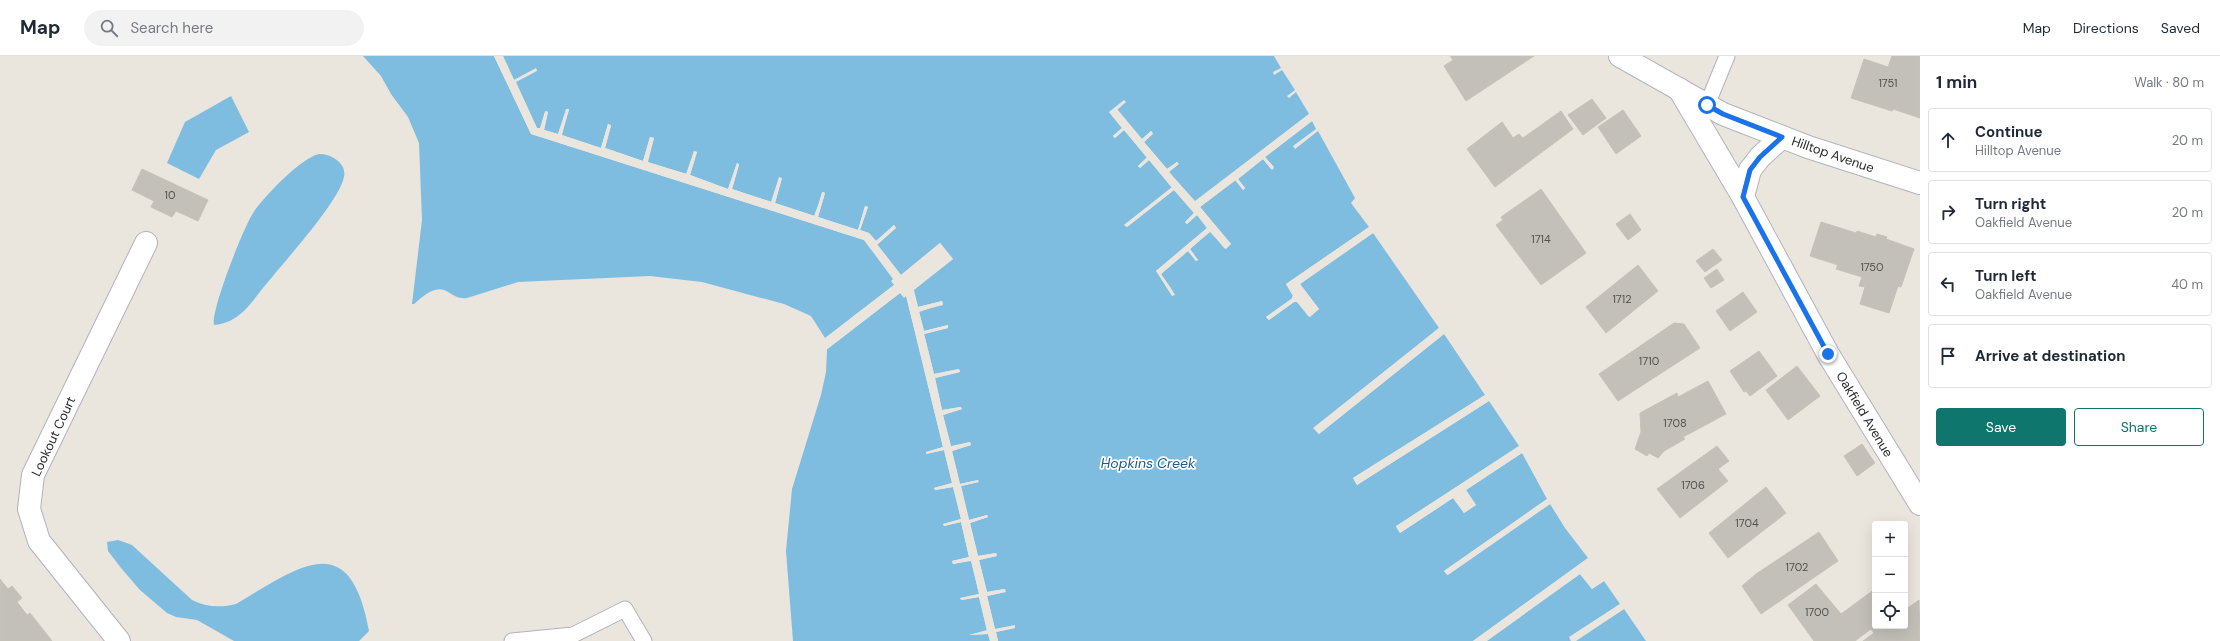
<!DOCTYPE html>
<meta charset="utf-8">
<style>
body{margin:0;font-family:"DM Sans",sans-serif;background:#f2f2f3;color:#1f2937}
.controls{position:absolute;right:12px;bottom:12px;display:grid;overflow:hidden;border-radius:4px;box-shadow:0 4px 16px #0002}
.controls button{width:36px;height:36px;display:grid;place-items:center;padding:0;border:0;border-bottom:1px solid #e0e1e3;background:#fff;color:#1f2937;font:20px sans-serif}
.stop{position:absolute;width:12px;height:12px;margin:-9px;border:3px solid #1a73e8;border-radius:50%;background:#fff}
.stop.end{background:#1a73e8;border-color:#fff;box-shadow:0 1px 4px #0008}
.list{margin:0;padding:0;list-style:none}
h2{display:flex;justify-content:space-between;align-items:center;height:52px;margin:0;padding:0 16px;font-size:17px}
h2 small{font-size:13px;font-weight:400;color:#747a83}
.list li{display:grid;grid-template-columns:26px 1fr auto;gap:12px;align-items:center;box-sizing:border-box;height:64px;margin:0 8px 8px;padding:0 8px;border:1px solid #e0e1e3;border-radius:4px}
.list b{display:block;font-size:15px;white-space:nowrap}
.list p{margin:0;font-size:13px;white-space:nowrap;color:#747a83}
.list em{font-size:13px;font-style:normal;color:#747a83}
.actions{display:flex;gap:8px;padding:12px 16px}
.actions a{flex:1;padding:9px 0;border:1px solid #0f766e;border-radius:4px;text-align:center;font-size:14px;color:#0f766e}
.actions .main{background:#0f766e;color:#fff}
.icon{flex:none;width:22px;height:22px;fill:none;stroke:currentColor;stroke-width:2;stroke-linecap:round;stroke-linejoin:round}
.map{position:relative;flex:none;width:1920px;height:585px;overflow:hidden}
header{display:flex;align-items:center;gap:24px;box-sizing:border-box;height:56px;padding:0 20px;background:#fff;border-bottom:1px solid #e0e1e3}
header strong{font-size:19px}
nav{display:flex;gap:22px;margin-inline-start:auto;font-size:14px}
.search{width:280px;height:36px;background:#f2f2f3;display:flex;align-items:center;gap:10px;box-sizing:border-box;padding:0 14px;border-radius:22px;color:#747a83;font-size:15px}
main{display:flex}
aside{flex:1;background:#fff}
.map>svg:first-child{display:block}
.water{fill:#7ebce0}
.pier{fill:#eae6de}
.building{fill:#c3c0b9;stroke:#c6c2b8}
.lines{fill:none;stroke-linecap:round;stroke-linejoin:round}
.service-casing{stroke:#b1b3bc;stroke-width:17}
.minor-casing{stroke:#b1b3bc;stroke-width:24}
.service{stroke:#fff;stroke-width:15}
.minor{stroke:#fff;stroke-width:22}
.route{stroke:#1a73e8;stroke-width:5}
.labels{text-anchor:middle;stroke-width:3.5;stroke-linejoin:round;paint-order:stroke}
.number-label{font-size:11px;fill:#50504e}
.street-label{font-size:13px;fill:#2a2a2a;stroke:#fff}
.water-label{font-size:14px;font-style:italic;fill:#1e5a8a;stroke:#fff}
</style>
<header>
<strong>Map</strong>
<div class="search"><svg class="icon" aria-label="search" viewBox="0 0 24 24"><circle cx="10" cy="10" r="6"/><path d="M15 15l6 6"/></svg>Search here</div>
<nav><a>Map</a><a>Directions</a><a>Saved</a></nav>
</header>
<main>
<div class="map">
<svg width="1920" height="585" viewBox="0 0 1920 585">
<rect width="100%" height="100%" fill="#eae6de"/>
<!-- water -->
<g class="water">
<path d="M363,0H494L531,78L864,184L894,223V229L825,282L811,260L784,248L702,226L650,220L518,226L467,242C459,243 455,240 448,236C435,228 424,240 414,248H412L422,164L419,87L408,61L391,38L381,20Z"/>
<path d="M503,0H1274L1281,12L1273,16L1274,19L1282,14L1295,34L1287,40L1289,42L1296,36L1309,58L1195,146L1169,116L1178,107L1177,106L1167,113L1144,86L1153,78L1151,75L1142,83L1117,53L1126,45L1109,56L1122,72L1113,80L1115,82L1124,74L1147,102L1138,110L1140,112L1149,104L1172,132L1124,169L1127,171L1174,134L1194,157L1185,166L1187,168L1197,159L1207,172L1156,215L1175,238L1161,218L1188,195L1196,205L1198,204L1190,193L1210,175L1225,193L1231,188L1200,151L1236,124L1243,134L1245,132L1238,123L1263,103L1271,113L1274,111L1265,101L1312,65L1316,73L1293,90L1295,93L1318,75L1355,142L1351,147L1369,171L1286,228L1293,240L1291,243L1266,261L1269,264L1294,246H1297L1310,261L1319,253L1300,228L1373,177L1439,272L1314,372L1319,378L1444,278L1485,339L1353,422L1357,429L1489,345L1519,390L1396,471L1400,477L1453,442L1464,457L1476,449L1466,434L1522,397L1547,443L1444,515L1448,519L1550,448L1565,472L1588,502L1473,585H998L996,576L1015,572V570L995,573L987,540L1005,536L1004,533L987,536L979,504L997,500L996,497L978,500L970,467L988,461L987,459L969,464L961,430L978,426V424L960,428L952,395L971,389L970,386L951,391L943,359L962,353L960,351L942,354L935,322L960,316L959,313L934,318L924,278L948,272V269L924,275L919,255L943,249L942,245L918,251L913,234L953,203L940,187L901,219L877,188L896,172L894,169L876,185L869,177L860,174L868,151L865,150L858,174L818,161L825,137L822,136L815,160L775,147L782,122H779L772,146L732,133L739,109L737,107L728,133L690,119L697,96L694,95L687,118L647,106L654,82L650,81L643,105L605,92L611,70L608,68L601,92L561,79L569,54L567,53L558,78L544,74L548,56L546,55L540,73L537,72L515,26L537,14L536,13L514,24Z"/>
<path d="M231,40L249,76L216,94L199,123L167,107L185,66Z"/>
<path d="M319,98C331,98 347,107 344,121C339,145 290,199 273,220C263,231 254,245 244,255C235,263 226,268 214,269C210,256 245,167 255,154C267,138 301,102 319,98Z"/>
<path d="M900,237L904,241L906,239L943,391L926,396V398L944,394L952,427L934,432L935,434L953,431L961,463L943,468L944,470L961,466L969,501L952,505L953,508L971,504L979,538L961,542L962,544L979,541L987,575L969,579L988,578L990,585H793L786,495L792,433L821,339L826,316L827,293Z"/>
<path d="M118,484L132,489L192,544C205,551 221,552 236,548C299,511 350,469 369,575L359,585H234L197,564L176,561L167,557L140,534L121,512L108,495L107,486Z"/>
<path d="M1580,518L1592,533L1604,525L1620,548L1570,581L1571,585H1487Z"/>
<path d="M1624,553L1646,585H1576Z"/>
</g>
<!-- pier -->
<g class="pier">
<path d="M494,0H496L532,76L865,182L895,222L896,230L824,283L894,229L891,225L893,223L864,184L531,78Z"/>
<path d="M501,0H503L514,24L536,12L537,15L516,26L537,72H540L545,55L548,56L544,74L558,78L566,53H569L562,79L601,92L608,68L611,69L605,92L643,105L650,81L654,82L648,106L686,118L694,95L697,96L690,119L728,133L737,107L739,108L732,133L771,146L779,121L782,122L775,147L814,160L823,136L825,137L818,161L858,174L865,150L868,151L860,174L869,177L876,185L894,169L896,172L877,189L901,219L940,187L953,203L914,234L918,251L942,245L943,248L919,256L924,275L948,269V272L924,278L934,318L959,313L960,316L935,322L942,354L961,351L962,353L943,359L951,390L970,386L971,389L952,395L960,428L978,424L979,426L961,430L969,464L987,459L988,461L970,467L978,500L996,497L997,500L979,504L987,536L1005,533L1006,536L987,540L995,573L1015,569V572L996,576L998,585H996L978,502L976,501L950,395L958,391H949L941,359L944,357L940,355L934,320L917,256L918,254L927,251L916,253L912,234L950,203L940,190L900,221L868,179L773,147L728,135L688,119L646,108L651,83L643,107L603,92L601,94L543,76L542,72L540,75L536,74Z"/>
<path d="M1124,44L1126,46L1117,54L1142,83L1151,75L1153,77L1144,86L1167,113L1177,106L1179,108L1169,116L1195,145L1309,58L1310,60L1195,148L1115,53L1111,56L1209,171L1159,215L1160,217L1209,174L1226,190L1228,188L1198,150L1311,63L1312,65L1265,101L1274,112L1272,114L1263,103L1238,123L1245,132L1243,134L1235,124L1200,151L1231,188L1226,193L1210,176L1190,193L1198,204L1196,205L1188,195L1161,218L1175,239L1172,240L1156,215L1207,172L1197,159L1187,168L1185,166L1194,157L1174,134L1127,171L1124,169L1172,131L1149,104L1140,112L1138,110L1147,101L1124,74L1115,82L1113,80L1122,72L1109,56Z"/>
<path d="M1369,171L1370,173L1288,229L1295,239L1293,244H1299L1310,258L1316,253L1298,227L1372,175L1373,177L1300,228L1319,253L1309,261L1297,246H1294L1269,264L1266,261L1292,243L1293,239L1286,228Z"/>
<path d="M899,235L908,239L992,585H990L988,578L969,579L987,574L979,541L961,544L960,542L979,538L971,505L953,508L952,505L969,501L961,466L944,470L943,468L961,463L953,431L935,434L934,432L952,427L944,394L926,398V396L943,391L906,240L904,242L900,237L825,295L826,291Z"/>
<path d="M1439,272L1441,273L1316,372L1319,376L1442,276L1444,278L1319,378L1313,372Z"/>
<path d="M1485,339L1486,341L1356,423L1358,426L1488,343L1489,345L1357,429L1353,422Z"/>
<path d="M1519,390V392L1398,471L1401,474L1453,440L1465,455L1473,449L1464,432L1521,395L1522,397L1466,434L1476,449L1464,457L1453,442L1400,477L1396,470Z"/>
<path d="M1547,443L1548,445L1447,515L1448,517L1549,446L1550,448L1447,519L1444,515Z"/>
<path d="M1588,502L1589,504L1477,585H1473Z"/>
<path d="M1579,516H1582L1592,531L1603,523L1604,525L1592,533L1580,518L1485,585Z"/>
<path d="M1620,548L1622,550L1572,582L1573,585H1571L1569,581Z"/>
<path d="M1623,551L1624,553L1574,585V583Z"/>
</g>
<!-- building -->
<g class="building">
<path d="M1450,0H1534L1466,45L1444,10L1453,4Z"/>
<path d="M1892,0H1920V62L1893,53L1892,55L1851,42L1864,3L1888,11Z"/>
<path d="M1592,43L1606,62L1583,79L1568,59Z"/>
<path d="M1623,54L1641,80L1616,98L1598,71Z"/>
<path d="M1561,55L1573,73L1495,131L1467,93L1502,66L1513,82L1519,78L1523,82Z"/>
<path d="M142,113L208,144L198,165L176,155L172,161L151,151L154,145L132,134Z"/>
<path d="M1541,133L1586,197L1541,229L1496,169L1503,164L1501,161Z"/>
<path d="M1630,158L1641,174L1628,184L1616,168Z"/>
<path d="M1821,166L1856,177L1857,175L1876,181L1877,178L1887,181L1886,183L1914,193L1901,231L1898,230L1889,257L1860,248L1865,231L1859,230L1862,221L1836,213L1838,209L1810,200Z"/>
<path d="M1713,193L1722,204L1705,216L1696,205Z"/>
<path d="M1638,209L1658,235L1606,277L1586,251Z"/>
<path d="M1717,213L1724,224L1711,232L1704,222Z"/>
<path d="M1743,236L1757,256L1730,275L1716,255Z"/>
<path d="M1674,267L1684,268L1700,292L1618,345L1599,318Z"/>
<path d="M1759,295L1777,320L1750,340L1746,335L1744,336L1730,315Z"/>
<path d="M1797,310L1820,340L1788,364L1766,334Z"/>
<path d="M1708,325L1726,358L1683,381L1685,383L1664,395L1658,402L1649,397L1647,400L1635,393L1641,376L1640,357L1677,337L1678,341Z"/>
<path d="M1862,388L1875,407L1857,420L1844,400Z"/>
<path d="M1717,390L1729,405L1718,413L1728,425L1680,462L1657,433Z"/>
<path d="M1766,431L1786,457L1728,502L1709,477Z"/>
<path d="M1819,476L1838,505L1761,558L1742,530L1756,518Z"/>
<path d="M0,523L8,533L12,530L22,542L17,546L27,559L30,557L52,585H0Z"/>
<path d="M1816,528L1841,558L1875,533V570H1905V554L1919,544L1920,585H1863L1874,577L1871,573L1855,585H1814L1788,549Z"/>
</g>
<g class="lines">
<!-- service casing -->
<g class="service-casing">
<g id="service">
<path d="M1707,49L1727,0"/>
<path d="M512,585L573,579L625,553L644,585"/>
</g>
</g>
<!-- minor casing -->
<g class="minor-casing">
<g id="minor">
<path d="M1620,0L1723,58L1808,91L1920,127"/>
<path d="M1679,33L1743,141L1828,298L1920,448"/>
<path d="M1743,141L1750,114L1760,101L1782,81"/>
<path d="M119,585L39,485L29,453L33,419L146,187"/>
</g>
</g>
<!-- service -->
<use href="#service" class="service"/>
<!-- minor -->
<use href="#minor" class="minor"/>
</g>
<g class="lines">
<!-- route -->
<path class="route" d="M1707,49L1723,58L1782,81L1760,101L1750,114L1743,141L1828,298"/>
</g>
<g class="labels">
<!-- number labels -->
<g class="number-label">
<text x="1888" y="31">1751</text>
<text x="170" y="143">10</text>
<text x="1541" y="187">1714</text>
<text x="1872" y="215">1750</text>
<text x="1622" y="247">1712</text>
<text x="1649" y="309">1710</text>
<text x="1675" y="371">1708</text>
<text x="1693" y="433">1706</text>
<text x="1747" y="471">1704</text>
<text x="1797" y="515">1702</text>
<text x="1817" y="560">1700</text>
</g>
<!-- street labels -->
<g class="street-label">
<text transform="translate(1833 98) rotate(19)" y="5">Hilltop Avenue</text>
<text transform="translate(1865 358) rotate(59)" y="5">Oakfield Avenue</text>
<text transform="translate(53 380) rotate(-65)" y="5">Lookout Court</text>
</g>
<!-- water labels -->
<g class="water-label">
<text x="1148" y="412">Hopkins Creek</text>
</g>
</g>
</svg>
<div class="controls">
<button>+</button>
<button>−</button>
<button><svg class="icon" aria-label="locate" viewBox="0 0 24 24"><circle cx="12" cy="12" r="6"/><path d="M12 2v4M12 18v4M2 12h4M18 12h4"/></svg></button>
</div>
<div class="stop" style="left:1707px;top:49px"></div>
<div class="stop end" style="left:1828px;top:298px"></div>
</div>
<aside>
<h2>1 min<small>Walk · 80 m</small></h2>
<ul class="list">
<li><svg class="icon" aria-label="ahead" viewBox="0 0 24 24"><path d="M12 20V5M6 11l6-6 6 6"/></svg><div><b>Continue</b><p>Hilltop Avenue</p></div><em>20 m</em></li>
<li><svg class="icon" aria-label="right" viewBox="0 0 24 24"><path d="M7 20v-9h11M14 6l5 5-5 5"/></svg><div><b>Turn right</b><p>Oakfield Avenue</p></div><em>20 m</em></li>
<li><svg class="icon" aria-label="left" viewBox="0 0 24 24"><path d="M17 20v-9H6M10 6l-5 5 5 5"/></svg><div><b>Turn left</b><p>Oakfield Avenue</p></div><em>40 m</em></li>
<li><svg class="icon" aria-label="arrive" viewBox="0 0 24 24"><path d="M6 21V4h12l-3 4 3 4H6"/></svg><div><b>Arrive at destination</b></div></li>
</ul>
<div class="actions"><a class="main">Save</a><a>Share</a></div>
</aside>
</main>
